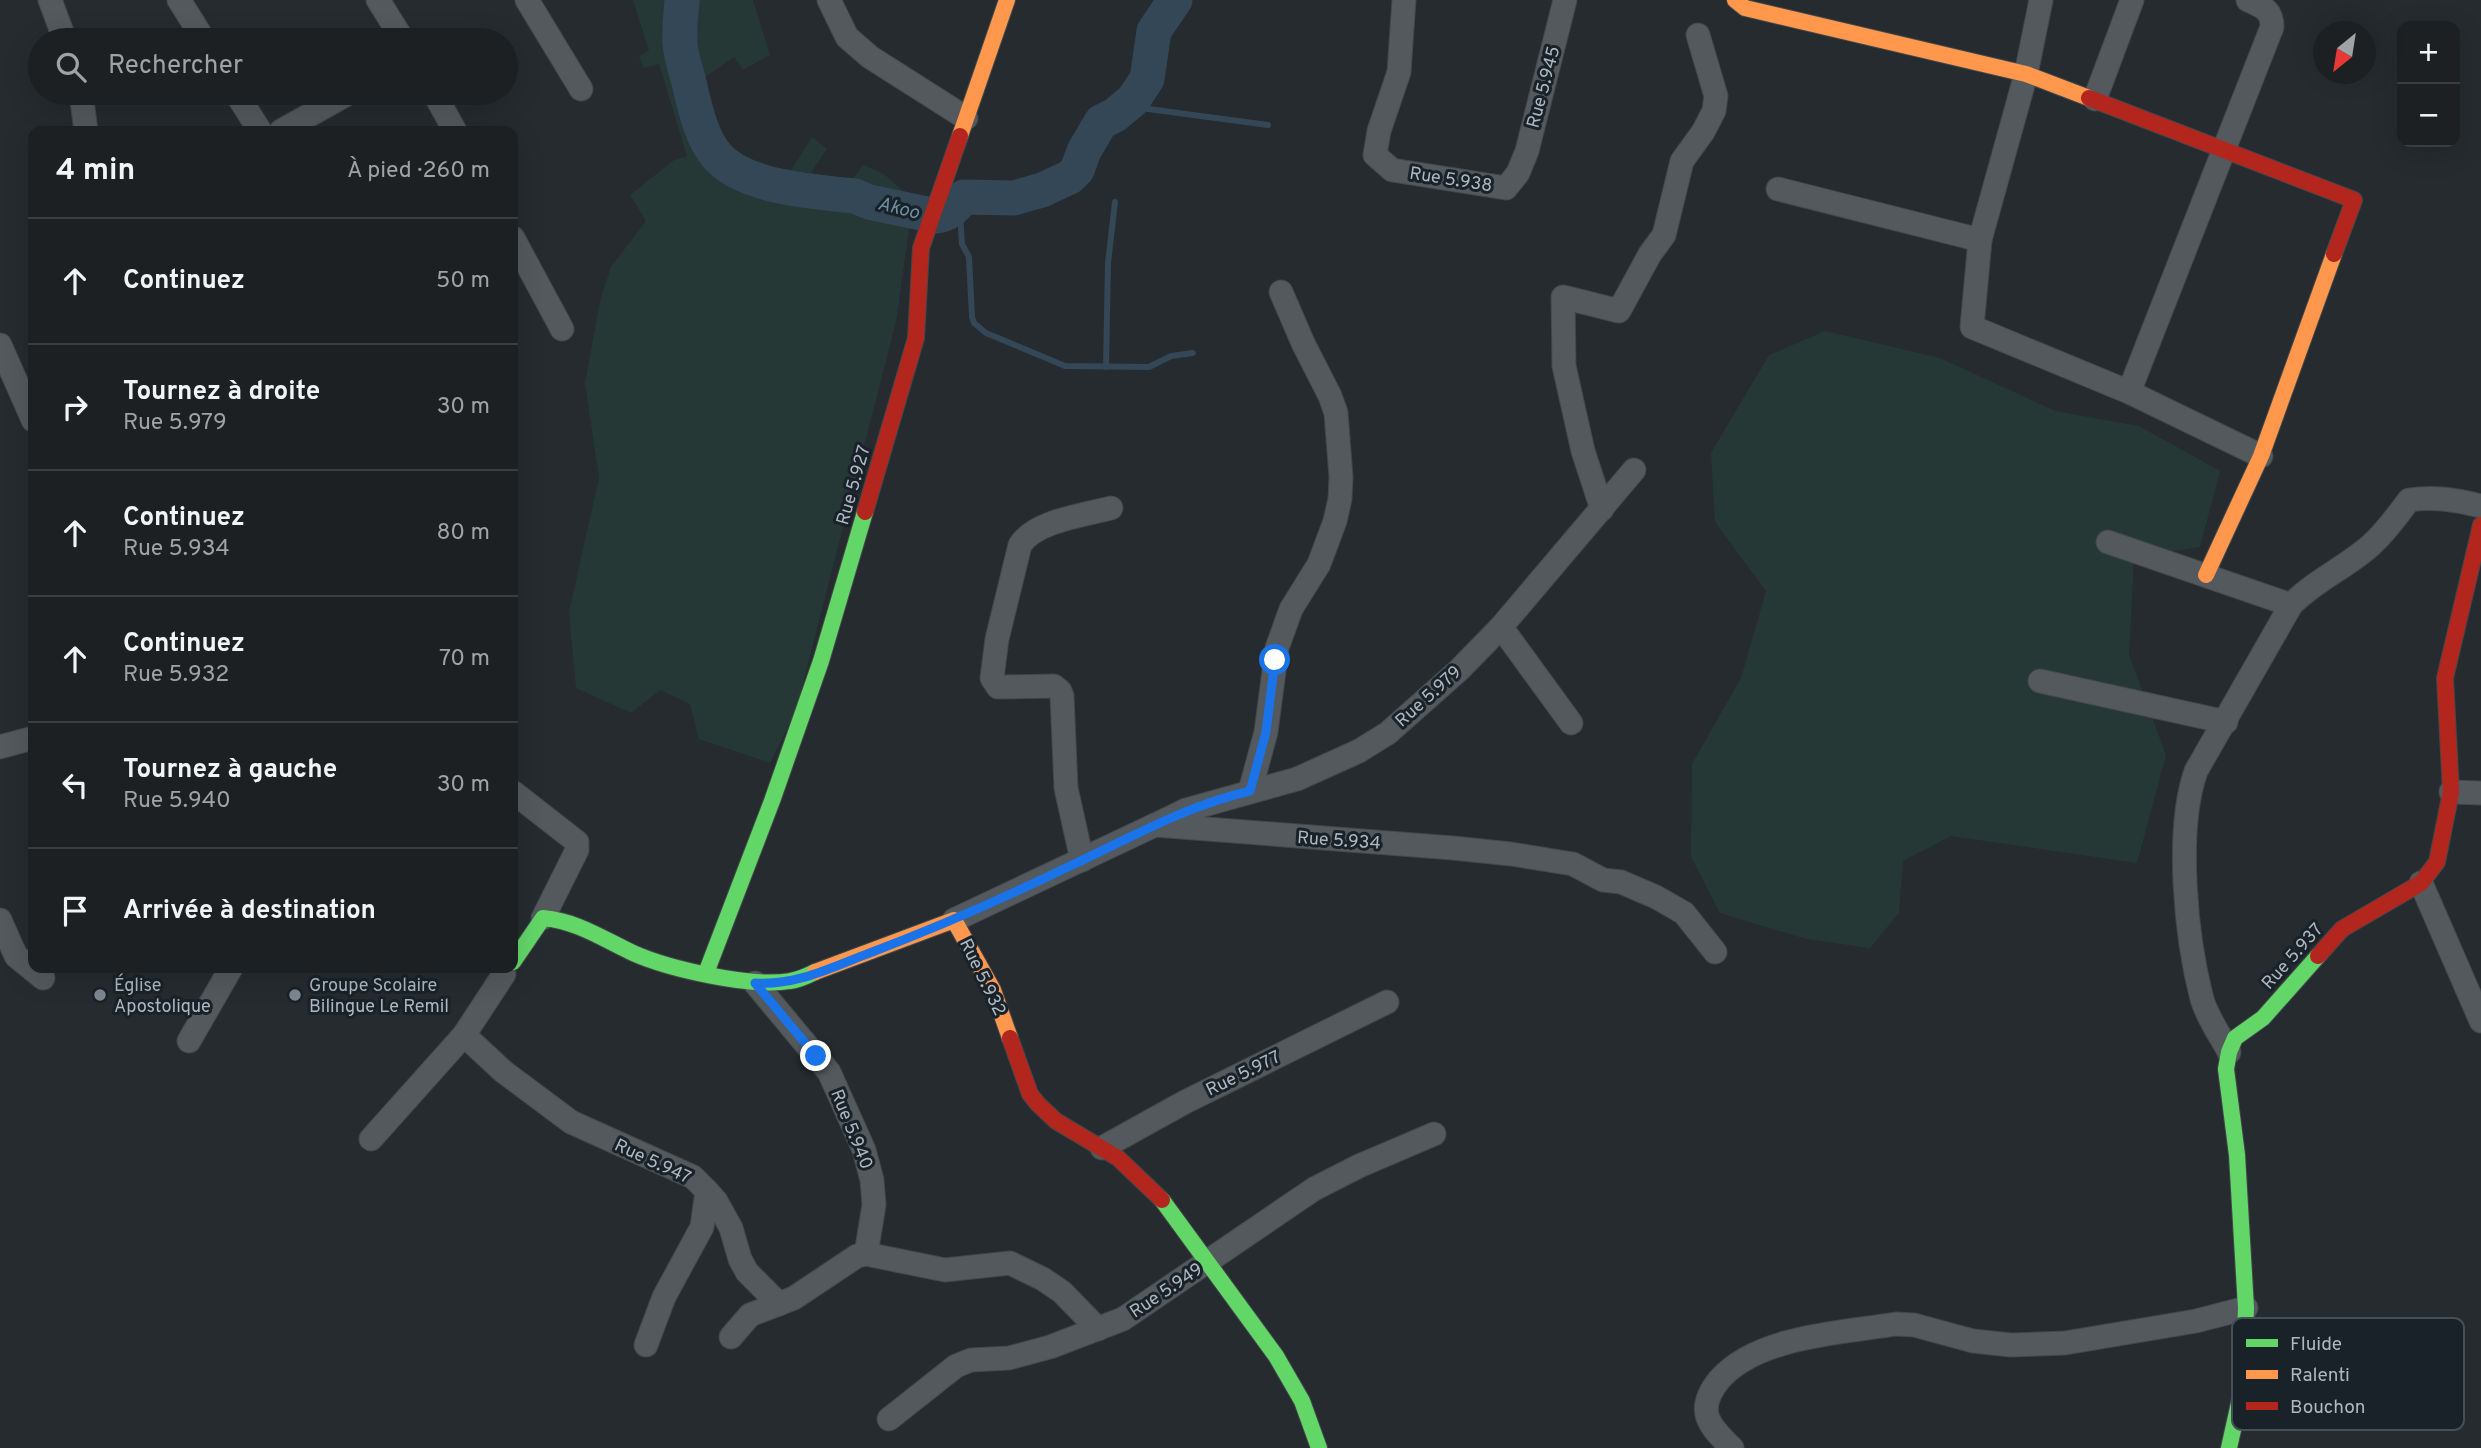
<!DOCTYPE html>
<html lang="fr">
<meta charset="utf-8">
<style>
body{margin:0;font-family:Overpass,sans-serif;background:#25282b;color:#f1f3f6}
.controls{position:absolute;right:21px;top:21px;display:grid;overflow:hidden;border-radius:14px;box-shadow:0 7px 28px #0002}
.controls button{width:63px;height:63px;display:grid;place-items:center;padding:0;border:0;border-bottom:2px solid #3a3e41;background:#1c2023;color:#f1f3f6;font:35px sans-serif}
.compass{position:absolute;left:2313px;top:21px;width:63px;height:63px;border-radius:50%;background:#1c2023;box-shadow:0 7px 28px #0002;rotate:210deg}
.stop{position:absolute;width:21px;height:21px;margin:-16px;border:5px solid #1a73e8;border-radius:50%;background:#fff}
.stop.end{background:#1a73e8;border-color:#fff;box-shadow:0 2px 7px #0008}
.list{margin:0;padding:0;list-style:none}
h2{display:flex;justify-content:space-between;align-items:center;height:91px;margin:0;padding:0 28px;font-size:30px}
h2 small{font-size:23px;font-weight:400;color:#a0a3a6}
.list li{display:grid;grid-template-columns:46px 1fr auto;gap:21px;align-items:center;box-sizing:border-box;height:126px;padding:0 28px;border-top:2px solid #3a3e41}
.list b{display:block;font-size:26px;white-space:nowrap}
.list p{margin:0;font-size:23px;white-space:nowrap;color:#a0a3a6}
.list em{font-size:23px;font-style:normal;color:#a0a3a6}
.icon{flex:none;width:38px;height:38px;fill:none;stroke:currentColor;stroke-width:2;stroke-linecap:round;stroke-linejoin:round}
.map{position:relative;flex:none;width:2481px;height:1448px;overflow:hidden}
.search{position:absolute;background:#1c2023;box-shadow:0 7px 28px #0002;left:28px;top:28px;width:490px;height:77px;display:flex;align-items:center;gap:18px;box-sizing:border-box;padding:0 24px;border-radius:38px;color:#a0a3a6;font-size:26px}
.panel{position:absolute;background:#1c2023;box-shadow:0 7px 28px #0002;left:28px;top:126px;width:490px;height:847px;border-radius:14px}
.map>svg:first-child{display:block}
.green{fill:#263836}
.lines{fill:none;stroke-linecap:round;stroke-linejoin:round}
.stream{stroke:#334756;stroke-width:6}
.river{stroke:#334756;stroke-width:35}
.street-casing{stroke:#42474a;stroke-width:25}
.fast-casing{stroke:#42474a;stroke-width:18}
.slow-casing{stroke:#42474a;stroke-width:18}
.jam-casing{stroke:#42474a;stroke-width:18}
.street{stroke:#54595e;stroke-width:23}
.fast{stroke:#63d668;stroke-width:16}
.slow{stroke:#ff974d;stroke-width:16}
.jam{stroke:#b3261e;stroke-width:16}
.route{stroke:#1a73e8;stroke-width:9}
.poi-dot{fill:#7d878f;stroke:#192229;stroke-width:2.5}
.labels{text-anchor:middle;stroke-width:6;stroke-linejoin:round;paint-order:stroke}
.street-label{font-size:18px;fill:#adb8c2;stroke:#192229}
.poi-label{font-size:18px;fill:#adb8c2;stroke:#192229;text-anchor:start}
.water-label{font-size:19px;font-style:italic;fill:#6f8fa4;stroke:#192229}
.key{fill:#192229;stroke:#454f57;stroke-width:2}
.key-label{font-size:19px;fill:#adb8c2}
</style>
<div class="map">
<svg width="2481" height="1448" viewBox="0 0 2481 1448">
<rect width="100%" height="100%" fill="#252b2f"/>
<!-- green -->
<g class="green">
<path d="M633,0H753L770,55L743,70L734,57L697,83L720,125L712,140L745,166L788,175L812,137L827,149L811,172L847,187L863,165L884,174L903,191L910,202V222L896,322L796,710L770,763L699,739L690,704L660,690L631,713L576,688L569,612L599,478L585,383L600,301L611,267L646,221L630,195L674,160L687,156L659,64L643,68L639,56L649,51Z"/>
<path d="M1825,331L1940,358L2055,411L2139,426L2220,471L2200,547L2134,557L2129,655L2166,755L2137,863L1951,836L1903,861L1899,913L1870,948L1806,939L1720,913L1691,857L1692,764L1741,678L1766,591L1715,522L1711,453L1769,355Z"/>
</g>
<g class="lines">
<!-- stream -->
<g class="stream">
<path d="M1126,106L1268,125"/>
<path d="M954,208L960,215L962,244L969,257L972,317L974,323L986,333L1065,366L1149,367L1171,356L1193,353"/>
<path d="M1106,367L1108,263L1115,202"/>
</g>
<!-- river -->
<path class="river" d="M682,0C681,14 679,29 680,43C681,60 688,75 691,91C696,112 702,139 717,156C745,188 815,192 855,196L869,202L936,216C949,215 956,206 964,197L1014,198L1042,190L1070,177L1077,170L1084,151L1101,122L1115,115L1133,100L1147,79L1154,31L1175,0"/>
<!-- street casing -->
<g class="street-casing">
<g id="street">
<path d="M50,0L65,40"/>
<path d="M179,0L204,40"/>
<path d="M378,0L403,40"/>
<path d="M527,0L581,89"/>
<path d="M829,0L847,37L870,57L966,118"/>
<path d="M1404,0L1399,72L1379,131L1375,155L1392,170L1506,188L1518,173L1527,151L1565,0"/>
<path d="M2041,0L2026,74L1980,240L1972,327L2129,392L2261,456"/>
<path d="M81,93L86,131"/>
<path d="M236,93L260,131"/>
<path d="M434,93L455,131"/>
<path d="M2095,99L2132,0"/>
<path d="M281,131L349,93"/>
<path d="M1778,189L1980,240"/>
<path d="M513,238L562,329"/>
<path d="M0,345L33,420"/>
<path d="M2129,392L2272,27C2272,9 2262,7 2248,0"/>
<path d="M1602,509L1583,451L1564,366L1563,297L1619,311L1650,254L1664,235L1682,161L1703,132L1714,111L1716,96L1698,35"/>
<path d="M2108,542L2291,605"/>
<path d="M1501,627L1571,723"/>
<path d="M2040,681L2226,722"/>
<path d="M0,747L33,738"/>
<path d="M1250,791L1266,732L1277,648L1291,609L1319,564L1335,521L1340,499L1341,477L1336,413L1330,396L1303,343L1281,292"/>
<path d="M513,792L577,842V850L543,918"/>
<path d="M2451,792L2481,793"/>
<path d="M1155,825L1186,810L1297,779L1359,751L1388,733L1459,670L1501,627L1634,470"/>
<path d="M1082,860L1066,788L1062,696L1060,691L1054,686L998,687L992,678L997,639L1020,545C1035,521 1084,515 1111,508"/>
<path d="M2421,883L2481,1021"/>
<path d="M0,920L16,956L43,978"/>
<path d="M954,920L1155,825L1453,848L1511,854L1573,864L1603,880L1621,882L1656,897L1684,913L1715,952"/>
<path d="M755,983L829,1072L864,1150L872,1180L874,1205L866,1254L945,1270L1010,1263L1043,1279L1062,1292L1098,1329"/>
<path d="M464,1035L504,1072L571,1122L693,1177L707,1191L702,1227L664,1297L646,1345"/>
<path d="M189,1041L231,968"/>
<path d="M2229,1052C2220,1035 2207,1017 2202,999C2186,938 2175,831 2196,771L2291,605C2314,581 2345,568 2370,546C2385,533 2397,516 2409,500C2434,496 2456,500 2481,506"/>
<path d="M371,1139L464,1035L504,974"/>
<path d="M1102,1148L1185,1102L1387,1002"/>
<path d="M707,1191L716,1201L731,1228L740,1259L747,1272L779,1304"/>
<path d="M731,1337L750,1315L794,1298L857,1256L866,1254"/>
<path d="M889,1419L956,1366L971,1360L1009,1358L1050,1347L1123,1319L1314,1189L1359,1166L1434,1134"/>
<path d="M1732,1448C1708,1425 1695,1410 1719,1380C1757,1336 1841,1333 1896,1324L1914,1325L1973,1341L2011,1345L2065,1343L2196,1321L2246,1308"/>
</g>
</g>
<!-- fast casing -->
<g class="fast-casing">
<g id="fast">
<path d="M513,962L543,918C577,921 603,939 633,953C669,969 752,988 790,981C799,980 807,976 815,972"/>
<path d="M706,973L772,801L821,661L865,512"/>
<path d="M1162,1200L1276,1356L1302,1401L1319,1448"/>
<path d="M2229,1448L2243,1385L2246,1308L2237,1155L2226,1069L2229,1052L2235,1038L2263,1018L2318,956"/>
</g>
</g>
<!-- slow casing -->
<g class="slow-casing">
<g id="slow">
<path d="M1735,0L1745,8L2026,74L2089,98"/>
<path d="M960,136L1007,0"/>
<path d="M2206,575L2261,456L2334,254"/>
<path d="M815,972L954,920L993,990L1010,1038"/>
</g>
</g>
<!-- jam casing -->
<g class="jam-casing">
<g id="jam">
<path d="M2089,98L2354,200L2334,254"/>
<path d="M865,512L916,338L921,248L960,136"/>
<path d="M2318,956L2342,929L2421,883L2437,862L2451,792L2445,678L2481,525"/>
<path d="M1010,1038L1030,1094L1038,1104L1056,1121L1118,1158L1162,1200"/>
</g>
</g>
<!-- street -->
<use href="#street" class="street"/>
<!-- fast -->
<use href="#fast" class="fast"/>
<!-- slow -->
<use href="#slow" class="slow"/>
<!-- jam -->
<use href="#jam" class="jam"/>
</g>
<g class="lines">
<!-- route -->
<path class="route" d="M816,1056L755,983C795,986 830,968 867,954C936,928 1002,899 1068,867C1128,839 1185,806 1250,791L1266,732L1275,660"/>
</g>
<!-- markers -->
<g class="poi-dot">
<circle cx="100" cy="995" r="7"/>
<circle cx="295" cy="995" r="7"/>
</g>
<g class="labels">
<!-- street labels -->
<g class="street-label">
<text transform="translate(1543 87) rotate(-75)" y="6">Rue 5.945</text>
<text transform="translate(1451 179) rotate(9)" y="6">Rue 5.938</text>
<text transform="translate(853 485) rotate(-74)" y="6">Rue 5.927</text>
<text transform="translate(1428 696) rotate(-42)" y="6">Rue 5.979</text>
<text transform="translate(1339 840) rotate(4)" y="6">Rue 5.934</text>
<text transform="translate(2292 956) rotate(-48)" y="6">Rue 5.937</text>
<text transform="translate(983 977) rotate(64)" y="6">Rue 5.932</text>
<text transform="translate(1243 1073) rotate(-26)" y="6">Rue 5.977</text>
<text transform="translate(852 1129) rotate(68)" y="6">Rue 5.940</text>
<text transform="translate(653 1161) rotate(25)" y="6">Rue 5.947</text>
<text transform="translate(1166 1290) rotate(-34)" y="6">Rue 5.949</text>
</g>
<!-- poi labels -->
<g class="poi-label">
<text x="114" y="991">Église<tspan x="114" dy="21">Apostolique</tspan></text>
<text x="309" y="991">Groupe Scolaire<tspan x="309" dy="21">Bilingue Le Remil</tspan></text>
</g>
<!-- water labels -->
<g class="water-label">
<text transform="translate(899 207) rotate(14)" y="7">Akoo</text>
</g>
</g>
<!-- legend -->
<rect x="2232" y="1318" width="232" height="112" rx="10" class="key"/>
<rect x="2246" y="1339" width="32" height="8" fill="#63d668"/>
<rect x="2246" y="1370" width="32" height="9" fill="#ff974d"/>
<rect x="2246" y="1402" width="32" height="8" fill="#b3261e"/>
<g class="key-label">
<text x="2290" y="1350">Fluide</text>
<text x="2290" y="1381">Ralenti</text>
<text x="2290" y="1413">Bouchon</text>
</g>
</svg>
<div class="controls">
<button>+</button>
<button>−</button>
</div>
<svg class="compass" viewBox="-18 -18 36 36"><path d="M0-13l5 13h-10z" fill="#e53935"/><path d="M0 13l5-13h-10z" fill="#a0a3a6"/></svg>
<div class="stop" style="left:1275px;top:660px"></div>
<div class="stop end" style="left:816px;top:1056px"></div>
<div class="search"><svg class="icon" aria-label="search" viewBox="0 0 24 24"><circle cx="10" cy="10" r="6"/><path d="M15 15l6 6"/></svg>Rechercher</div>
<section class="panel">
<h2>4 min<small>À pied · 260 m</small></h2>
<ul class="list">
<li><svg class="icon" aria-label="ahead" viewBox="0 0 24 24"><path d="M12 20V5M6 11l6-6 6 6"/></svg><div><b>Continuez</b></div><em>50 m</em></li>
<li><svg class="icon" aria-label="right" viewBox="0 0 24 24"><path d="M7 20v-9h11M14 6l5 5-5 5"/></svg><div><b>Tournez à droite</b><p>Rue 5.979</p></div><em>30 m</em></li>
<li><svg class="icon" aria-label="ahead" viewBox="0 0 24 24"><path d="M12 20V5M6 11l6-6 6 6"/></svg><div><b>Continuez</b><p>Rue 5.934</p></div><em>80 m</em></li>
<li><svg class="icon" aria-label="ahead" viewBox="0 0 24 24"><path d="M12 20V5M6 11l6-6 6 6"/></svg><div><b>Continuez</b><p>Rue 5.932</p></div><em>70 m</em></li>
<li><svg class="icon" aria-label="left" viewBox="0 0 24 24"><path d="M17 20v-9H6M10 6l-5 5 5 5"/></svg><div><b>Tournez à gauche</b><p>Rue 5.940</p></div><em>30 m</em></li>
<li><svg class="icon" aria-label="arrive" viewBox="0 0 24 24"><path d="M6 21V4h12l-3 4 3 4H6"/></svg><div><b>Arrivée à destination</b></div></li>
</ul>
</section>
</div>
